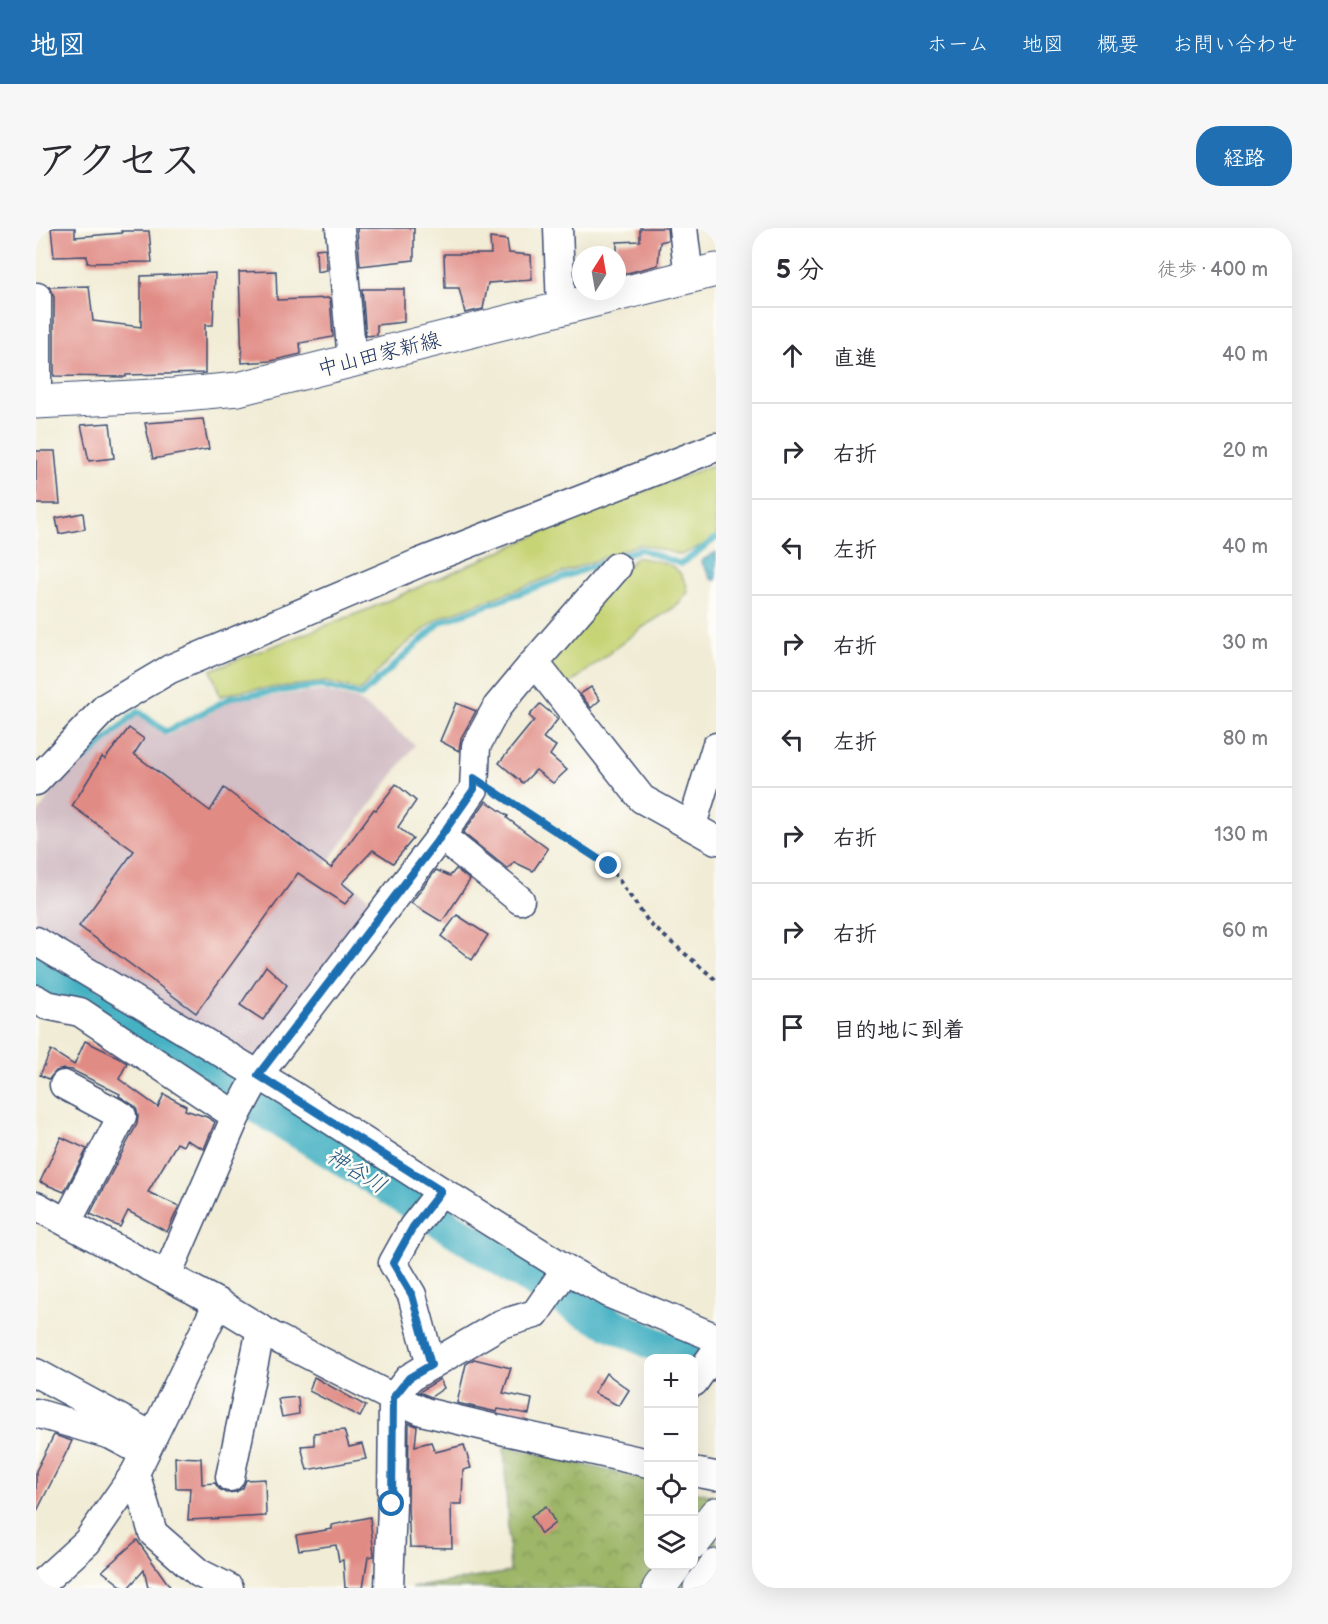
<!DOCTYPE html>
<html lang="ja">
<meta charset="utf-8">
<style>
body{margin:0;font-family:"Balsamiq Sans","Klee One",sans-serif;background:#f7f7f7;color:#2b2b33}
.controls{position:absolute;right:18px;bottom:18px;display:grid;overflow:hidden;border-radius:12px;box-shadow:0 6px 24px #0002}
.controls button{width:54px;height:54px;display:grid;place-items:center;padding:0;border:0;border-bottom:2px solid #e1e1e2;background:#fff;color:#2b2b33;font:30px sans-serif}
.compass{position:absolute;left:536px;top:18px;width:54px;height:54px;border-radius:50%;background:#fff;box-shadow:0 6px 24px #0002;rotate:11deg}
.stop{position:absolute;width:18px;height:18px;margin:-14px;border:4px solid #1f6fb2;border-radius:50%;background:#fff}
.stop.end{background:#1f6fb2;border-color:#fff;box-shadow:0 2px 6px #0008}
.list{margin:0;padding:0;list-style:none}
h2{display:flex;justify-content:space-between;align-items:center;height:78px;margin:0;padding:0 24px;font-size:26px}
h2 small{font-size:20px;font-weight:400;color:#7c7c81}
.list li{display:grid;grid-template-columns:39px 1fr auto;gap:18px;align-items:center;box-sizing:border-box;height:96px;padding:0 24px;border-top:2px solid #e1e1e2}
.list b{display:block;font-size:22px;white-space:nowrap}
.list em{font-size:20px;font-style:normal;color:#7c7c81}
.icon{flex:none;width:33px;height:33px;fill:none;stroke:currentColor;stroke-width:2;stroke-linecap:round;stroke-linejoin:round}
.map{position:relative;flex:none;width:680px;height:1360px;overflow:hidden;border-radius:24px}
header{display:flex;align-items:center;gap:36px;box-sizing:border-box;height:84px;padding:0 30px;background:#1f6fb2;color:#fff}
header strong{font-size:28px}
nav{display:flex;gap:33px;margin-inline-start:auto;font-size:21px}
.intro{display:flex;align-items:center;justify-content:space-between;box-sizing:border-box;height:144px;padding:0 36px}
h1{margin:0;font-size:42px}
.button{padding:15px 27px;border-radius:24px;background:#1f6fb2;color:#fff;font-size:21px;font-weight:700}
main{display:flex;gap:36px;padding:0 36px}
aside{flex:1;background:#fff;border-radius:24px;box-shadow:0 6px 24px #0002}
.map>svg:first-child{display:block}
.industrial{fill:#d2bec5}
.green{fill:#c7d476;stroke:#71826a;stroke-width:1.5}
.forest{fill:url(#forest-crowns);stroke:#5c7262;stroke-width:1.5}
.water{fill:url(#water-ripples);stroke:#307090;stroke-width:1.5}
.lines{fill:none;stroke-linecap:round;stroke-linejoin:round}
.stream{stroke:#45b1c3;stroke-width:6}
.river{stroke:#45b1c3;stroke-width:34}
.building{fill:#e18b85}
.minor-casing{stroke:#3b4b70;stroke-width:31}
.major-casing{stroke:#3b4b70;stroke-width:35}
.highway-casing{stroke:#3b4b70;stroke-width:35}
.path{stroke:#3b4b70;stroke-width:4;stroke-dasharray:4.5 4.5;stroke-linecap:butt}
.minor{stroke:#fff;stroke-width:28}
.major{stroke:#fff;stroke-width:33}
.highway{stroke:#fff;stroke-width:33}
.route{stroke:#1f6fb2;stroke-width:8}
.labels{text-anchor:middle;stroke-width:5;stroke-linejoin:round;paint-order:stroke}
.street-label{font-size:21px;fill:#1b2f5e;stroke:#fdfcf7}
.water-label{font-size:22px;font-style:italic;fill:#2a5c81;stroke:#fdfcf7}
</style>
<header>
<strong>地図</strong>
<nav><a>ホーム</a><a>地図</a><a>概要</a><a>お問い合わせ</a></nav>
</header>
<div class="intro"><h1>アクセス</h1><a class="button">経路</a></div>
<main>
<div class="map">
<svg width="680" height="1360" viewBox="0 0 680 1360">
<defs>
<pattern id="forest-crowns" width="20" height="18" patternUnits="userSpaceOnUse" patternTransform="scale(1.5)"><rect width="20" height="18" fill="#9db667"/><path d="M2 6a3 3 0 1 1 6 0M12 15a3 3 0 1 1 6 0" fill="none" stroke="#7f9458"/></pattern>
<pattern id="water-ripples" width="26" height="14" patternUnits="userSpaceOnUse" patternTransform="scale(1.5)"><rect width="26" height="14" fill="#45b1c3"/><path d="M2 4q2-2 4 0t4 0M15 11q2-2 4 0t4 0" fill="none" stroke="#3990a2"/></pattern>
</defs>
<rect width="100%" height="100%" fill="#fdfcf7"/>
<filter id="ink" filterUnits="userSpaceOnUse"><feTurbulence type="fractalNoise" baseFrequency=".0167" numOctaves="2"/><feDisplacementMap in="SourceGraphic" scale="12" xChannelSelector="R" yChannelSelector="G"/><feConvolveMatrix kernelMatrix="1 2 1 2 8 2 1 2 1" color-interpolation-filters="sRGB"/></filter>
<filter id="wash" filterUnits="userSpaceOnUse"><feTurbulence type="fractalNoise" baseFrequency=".008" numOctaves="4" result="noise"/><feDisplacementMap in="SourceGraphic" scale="24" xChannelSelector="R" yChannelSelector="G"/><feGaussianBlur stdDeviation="1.35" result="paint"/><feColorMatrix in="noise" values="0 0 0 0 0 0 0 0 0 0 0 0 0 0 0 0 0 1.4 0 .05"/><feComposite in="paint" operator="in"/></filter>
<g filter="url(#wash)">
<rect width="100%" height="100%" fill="#f1ecd5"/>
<!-- industrial -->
<path class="industrial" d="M285,463L322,472L379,517L290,637L343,678L220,839L0,702V588L25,550L98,483L131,508L196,472Z"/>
<!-- green -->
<g class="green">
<path d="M680,236V311L645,327L604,316L403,390L361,424L324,463L290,454L204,463L184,468L175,442L333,381L553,284Z"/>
<path d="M600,329C625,334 647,334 652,364L642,377L604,401L530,459L508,432Z"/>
</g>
<!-- forest -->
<path class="forest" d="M468,1218L612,1252V1338H658V1263L680,1269V1360H375L474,1344Z"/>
<!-- water -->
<path class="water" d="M680,324V352L675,351L665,333Z"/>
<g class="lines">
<!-- stream -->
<g class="stream">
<path d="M582,329L604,321L645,336L680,310"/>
<path d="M34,531H49L102,483L130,504L196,469L285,458L325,468L405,394L572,333"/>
</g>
<!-- river -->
<path class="river" d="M0,741L302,928L540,1079L649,1130"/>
</g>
<g id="blocks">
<!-- building -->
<g class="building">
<path d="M15,0H39V9L86,5L85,3H113L116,34L51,35V28L18,29Z"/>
<path d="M321,0H378V32L324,38Z"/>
<path d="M604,0H631L632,12L624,14L622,37L584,47L583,42L581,43V14L604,13Z"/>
<path d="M454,10L471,12L473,25L495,27L496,52L452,55L447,81L429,85L423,60H409L408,26H455Z"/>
<path d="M289,20L291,42L281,44L280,21Z"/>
<path d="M240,43L241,72L294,70L297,109L264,115L265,126L235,133L206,135L203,44Z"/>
<path d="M179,45L177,97H169V145L90,147V149L18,148V69L13,59L53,58L57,93L105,99V48Z"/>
<path d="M326,61H368V94L341,97V107L330,108Z"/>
<path d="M167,191L173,221L117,231L109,195Z"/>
<path d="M74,195L78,230L53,233L45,197Z"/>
<path d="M0,223H19L24,276H0Z"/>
<path d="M47,285L49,301L23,306L20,290Z"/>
<path d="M555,459L564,472L555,480L544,466Z"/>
<path d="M420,475L440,483L425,510L423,523L404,513Z"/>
<path d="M504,476L522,491L507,510L520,518L514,527L531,542L517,555L500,542L487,555L463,535L498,492L493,488Z"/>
<path d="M93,500L108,511L98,526L174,583L188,560L295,640L338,581L340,582L360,556L380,573L362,599L377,611L357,635L337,622L306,655L318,665L309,676L262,645L160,785L43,698L98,623L36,578L66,529L69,531Z"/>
<path d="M450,573L472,588L471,590L512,621L497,643L478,634L472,641L427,605Z"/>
<path d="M420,641L434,652L406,694L375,675L400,642L414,648Z"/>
<path d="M421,687L452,707L436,732L405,708Z"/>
<path d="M230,738L251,757L227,792L204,777Z"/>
<path d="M49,813L80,828L91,835L83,851L122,879L128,866L150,878L149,882L171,889L179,894L168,921L150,912L147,918L141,915L112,964L143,978L131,1004L92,983L84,999L54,986L101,896L102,888L100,879L83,868L84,866L36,842L28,841L20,843L13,851L4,847L15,822L38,837Z"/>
<path d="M25,909L51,921L28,964L4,954Z"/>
<path d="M438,1131L475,1140L467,1165L496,1171L493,1186L462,1181L461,1184L421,1175L430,1136Z"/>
<path d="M570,1145L593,1162L583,1178L558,1165Z"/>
<path d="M278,1149L330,1178L324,1189L273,1163Z"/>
<path d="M404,1151L408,1160L395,1169L383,1164Z"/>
<path d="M262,1169L263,1186L246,1189L242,1171Z"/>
<path d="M373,1195L381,1198L379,1218L395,1214L399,1224L428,1217L435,1240L427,1242L426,1276H415L416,1320L374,1319L372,1278Z"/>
<path d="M308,1202L313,1219L326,1216L330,1231L271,1242L265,1218L278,1217V1205Z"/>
<path d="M18,1207L36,1213L0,1285V1243Z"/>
<path d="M139,1229L165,1230L166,1256L179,1255L183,1261L190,1265L200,1264L207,1260L210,1252L229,1251L230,1288L152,1292L154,1260H140Z"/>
<path d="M510,1278L519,1295L505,1306L495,1288Z"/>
<path d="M334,1289L338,1328L332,1329L327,1360H309L307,1332L303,1333L300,1317L263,1322L260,1307L296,1301V1297Z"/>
<path d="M101,1312L135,1360H112L108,1342L92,1360H88L66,1343Z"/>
</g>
</g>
</g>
<g filter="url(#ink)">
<use href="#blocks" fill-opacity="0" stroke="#3b4b70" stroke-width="1.5"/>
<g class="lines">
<!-- minor casing -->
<g class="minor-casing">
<g id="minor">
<path d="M304,0L316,132"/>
<path d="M522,0L525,80"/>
<path d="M647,0L653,49"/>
<path d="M1,174V69"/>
<path d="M496,437L581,339"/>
<path d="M0,553L70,479L134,441L383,335L680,219"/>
<path d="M656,597L680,519"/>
<path d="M405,608L484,672"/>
<path d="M0,713L256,867L405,963L377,999L357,1035L376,1067L395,1137"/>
<path d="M0,771L10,777L44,784L200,888"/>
<path d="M28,857L86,888L31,994"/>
<path d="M405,963L530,1041"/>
<path d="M0,978L182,1075L236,1108L357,1170L389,1184L456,1200L612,1235"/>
<path d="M131,1047L200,888L222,847L405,608L438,561L440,518L461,479L496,437L506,444L606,571L680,612"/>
<path d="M0,1145L116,1208"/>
<path d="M658,1154L680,1123"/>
<path d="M0,1185L75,1207L105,1223"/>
<path d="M658,1244L679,1248"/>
<path d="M99,1245L117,1305L163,1345L193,1360"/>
<path d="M194,1249L225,1101"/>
<path d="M0,1360L51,1314L99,1245L182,1075"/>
<path d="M353,1360L356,1276L357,1170L373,1150L465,1096L499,1086L530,1041L572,1065L680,1110"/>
</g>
</g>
<!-- major casing -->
<g class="major-casing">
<path id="major" d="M0,174L137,167L202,161L680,42"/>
</g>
<!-- highway casing -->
<g class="highway-casing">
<g id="highway">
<path d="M658,1314L680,1286"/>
<path d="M623,1360L639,1338"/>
<path d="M664,1360L680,1338"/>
</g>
</g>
<!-- path -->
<path class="path" d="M459,564L573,638L614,696L680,752"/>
<!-- minor -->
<use href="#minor" class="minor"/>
<!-- major -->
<use href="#major" class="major"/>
<!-- highway -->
<use href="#highway" class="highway"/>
</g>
</g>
<g class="lines" filter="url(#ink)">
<!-- route -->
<path class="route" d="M356,1276L357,1170L373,1150L395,1137L376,1067L357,1035L377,999L405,963L222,847L405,608L438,561V550L573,638"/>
</g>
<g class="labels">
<!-- street labels -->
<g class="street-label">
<text transform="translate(343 126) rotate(-14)" y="7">中山田家新線</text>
</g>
<!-- water labels -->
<g class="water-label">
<text transform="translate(321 942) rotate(32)" y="8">神谷川</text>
</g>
</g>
</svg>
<div class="controls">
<button>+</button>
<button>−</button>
<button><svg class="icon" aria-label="locate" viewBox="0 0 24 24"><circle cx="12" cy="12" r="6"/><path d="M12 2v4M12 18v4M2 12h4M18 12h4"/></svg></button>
<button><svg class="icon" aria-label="layers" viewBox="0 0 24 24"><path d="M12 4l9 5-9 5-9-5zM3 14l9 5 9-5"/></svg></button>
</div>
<svg class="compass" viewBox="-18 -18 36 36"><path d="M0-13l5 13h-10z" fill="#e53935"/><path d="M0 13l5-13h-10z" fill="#7c7c81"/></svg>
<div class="stop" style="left:356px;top:1276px"></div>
<div class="stop end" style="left:573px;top:638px"></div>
</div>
<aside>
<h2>5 分<small>徒歩 · 400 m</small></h2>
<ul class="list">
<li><svg class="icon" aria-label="ahead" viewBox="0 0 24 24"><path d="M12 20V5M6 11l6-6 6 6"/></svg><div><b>直進</b></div><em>40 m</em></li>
<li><svg class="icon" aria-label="right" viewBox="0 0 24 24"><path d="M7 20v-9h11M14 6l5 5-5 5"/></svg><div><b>右折</b></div><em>20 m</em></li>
<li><svg class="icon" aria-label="left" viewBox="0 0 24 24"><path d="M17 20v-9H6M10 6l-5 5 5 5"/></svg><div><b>左折</b></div><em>40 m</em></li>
<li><svg class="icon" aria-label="right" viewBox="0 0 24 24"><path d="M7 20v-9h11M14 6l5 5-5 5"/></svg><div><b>右折</b></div><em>30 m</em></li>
<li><svg class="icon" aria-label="left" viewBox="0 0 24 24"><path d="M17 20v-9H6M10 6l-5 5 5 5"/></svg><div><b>左折</b></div><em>80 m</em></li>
<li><svg class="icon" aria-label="right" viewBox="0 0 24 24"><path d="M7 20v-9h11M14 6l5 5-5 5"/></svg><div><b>右折</b></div><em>130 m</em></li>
<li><svg class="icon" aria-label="right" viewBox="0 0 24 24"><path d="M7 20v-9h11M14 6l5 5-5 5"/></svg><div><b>右折</b></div><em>60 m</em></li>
<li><svg class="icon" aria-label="arrive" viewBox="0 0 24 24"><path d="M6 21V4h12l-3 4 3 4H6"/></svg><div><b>目的地に到着</b></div></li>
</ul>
</aside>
</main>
